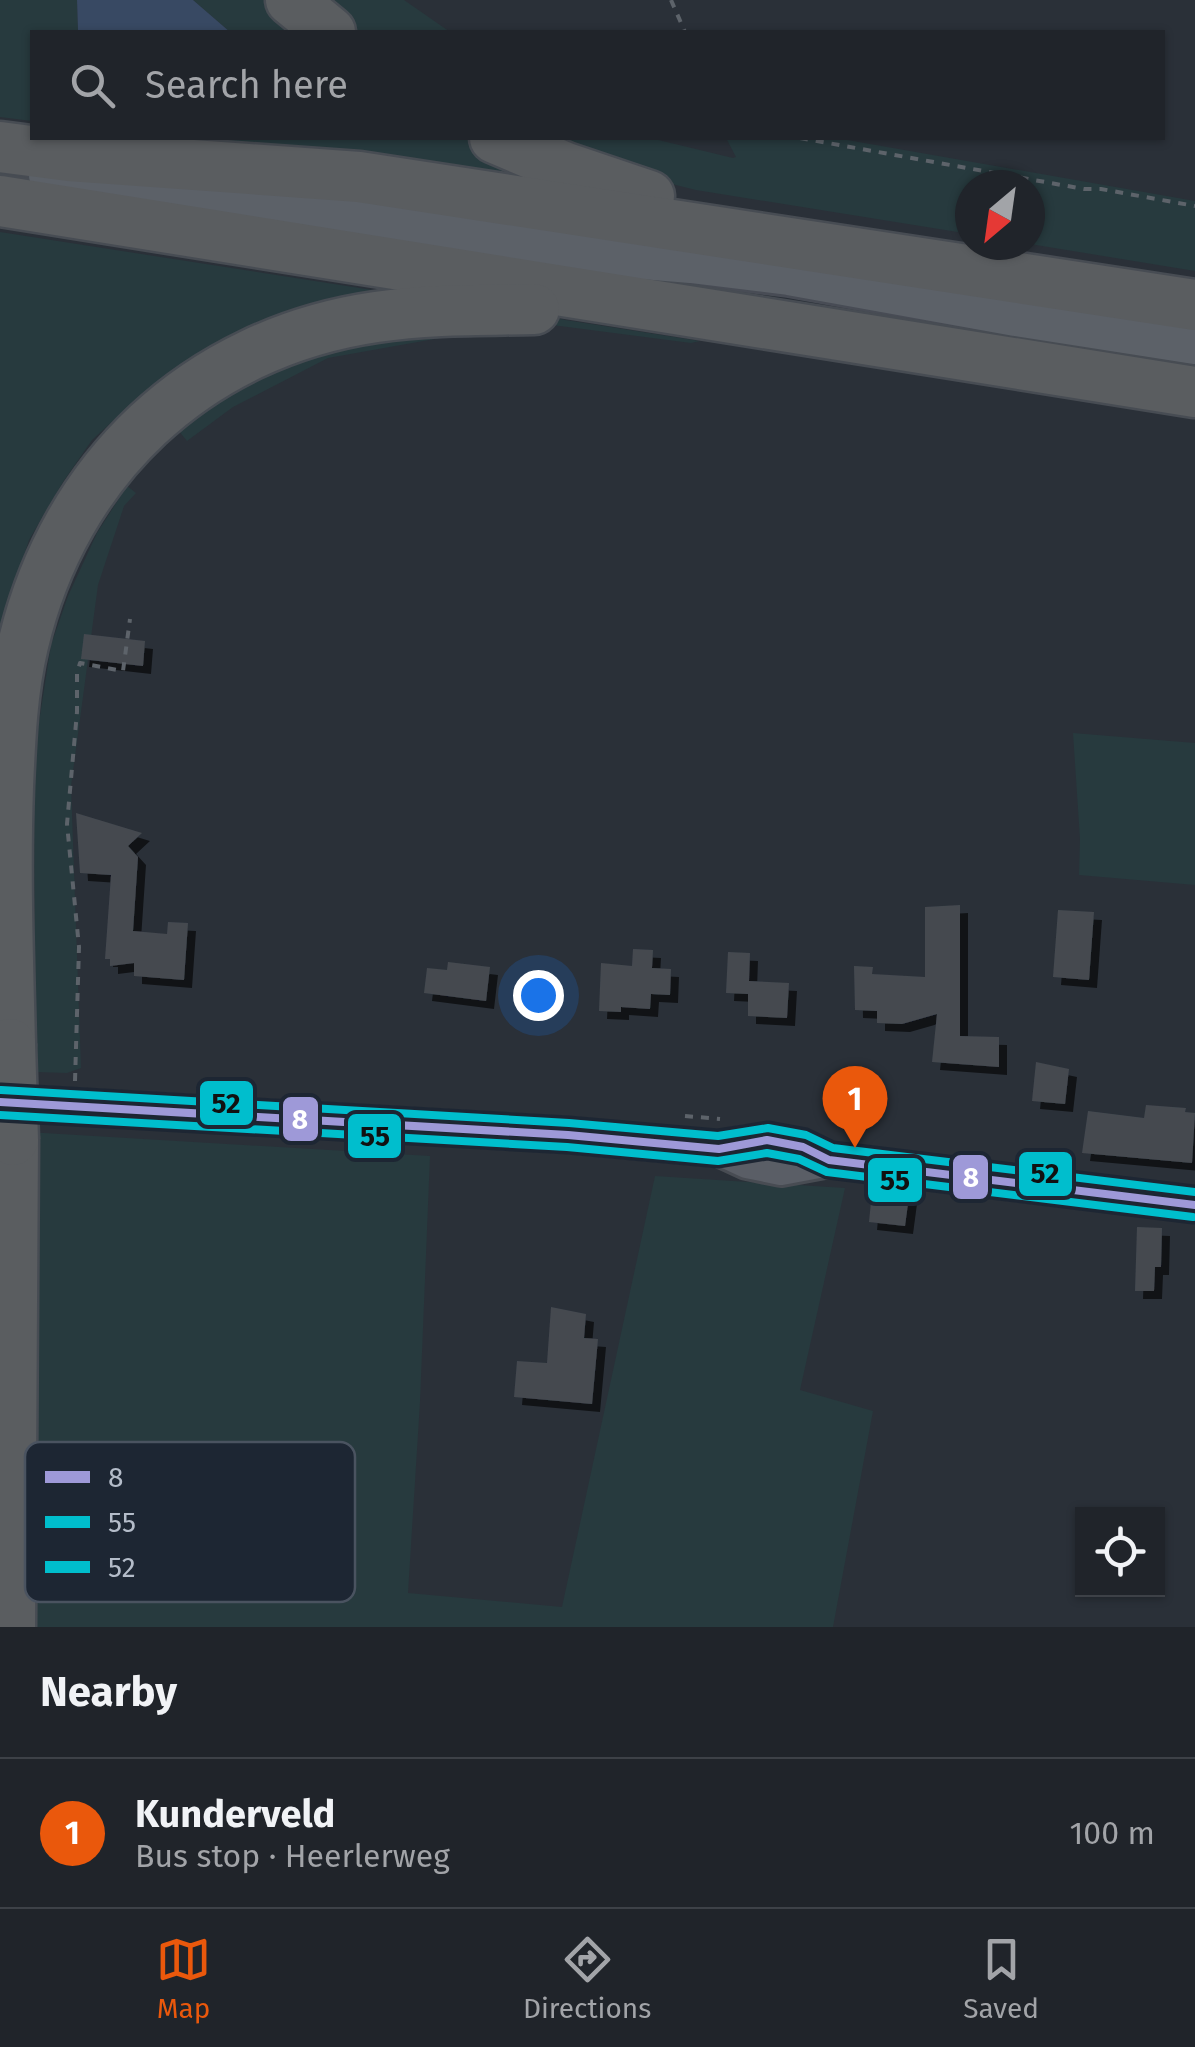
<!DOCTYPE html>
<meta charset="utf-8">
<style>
body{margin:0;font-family:"Fira Sans",sans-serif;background:#282c32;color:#f1f3f6}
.controls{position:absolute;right:30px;bottom:30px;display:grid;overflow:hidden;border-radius:0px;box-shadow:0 2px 8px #0004}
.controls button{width:90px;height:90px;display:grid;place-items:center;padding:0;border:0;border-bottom:2px solid #3d4147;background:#20242a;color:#f1f3f6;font:50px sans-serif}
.compass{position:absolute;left:955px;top:170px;width:90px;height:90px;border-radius:50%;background:#20242a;box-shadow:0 2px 8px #0004;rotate:209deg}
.you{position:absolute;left:538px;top:995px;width:35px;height:35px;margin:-25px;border:8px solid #fff;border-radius:50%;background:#1a73e8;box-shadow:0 0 0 15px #1a73e833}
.badge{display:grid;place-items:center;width:65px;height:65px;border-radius:50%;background:#ea580c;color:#fff;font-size:32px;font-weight:700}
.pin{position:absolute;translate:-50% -82px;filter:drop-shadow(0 2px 5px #0008)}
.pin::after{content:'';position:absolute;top:52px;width:35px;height:30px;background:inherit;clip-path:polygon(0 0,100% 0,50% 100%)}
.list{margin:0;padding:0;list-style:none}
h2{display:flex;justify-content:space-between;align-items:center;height:130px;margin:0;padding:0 40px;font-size:42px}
h2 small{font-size:32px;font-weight:400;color:#a2a4a8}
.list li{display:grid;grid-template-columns:65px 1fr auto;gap:30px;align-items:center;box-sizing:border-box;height:150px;padding:0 40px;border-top:2px solid #3d4147}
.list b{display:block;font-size:38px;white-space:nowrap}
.list p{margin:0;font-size:32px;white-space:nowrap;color:#a2a4a8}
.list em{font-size:32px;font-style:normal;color:#a2a4a8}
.icon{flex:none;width:55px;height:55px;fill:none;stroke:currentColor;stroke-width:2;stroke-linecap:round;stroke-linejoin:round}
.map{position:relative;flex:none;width:1195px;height:1627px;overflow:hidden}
.search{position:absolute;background:#20242a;box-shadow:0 2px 8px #0004;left:30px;right:30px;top:30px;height:110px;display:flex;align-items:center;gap:25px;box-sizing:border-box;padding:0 35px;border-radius:0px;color:#a2a4a8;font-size:38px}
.sheet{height:280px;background:#20242a}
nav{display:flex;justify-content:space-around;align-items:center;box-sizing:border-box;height:140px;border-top:2px solid #3d4147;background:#20242a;font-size:28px;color:#a2a4a8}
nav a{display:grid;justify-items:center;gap:5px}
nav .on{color:#ea580c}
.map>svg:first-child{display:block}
.green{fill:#273a3e}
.water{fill:#384963}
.building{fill:#444950;filter:url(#shadow)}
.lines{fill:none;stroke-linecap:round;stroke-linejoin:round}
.minor-casing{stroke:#484c53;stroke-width:38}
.major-casing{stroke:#484c55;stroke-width:48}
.highway-casing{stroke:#474c53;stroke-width:55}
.path{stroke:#5d636a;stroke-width:4;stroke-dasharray:8 8;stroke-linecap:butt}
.minor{stroke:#5a5e66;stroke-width:32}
.major{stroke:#5c6168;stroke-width:42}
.highway{stroke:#5a5d60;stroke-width:50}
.highway-bridge-casing{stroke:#474c53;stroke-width:55;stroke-linecap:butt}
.highway-bridge{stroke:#5a5d60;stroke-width:50}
.bus-1-casing{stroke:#1d2633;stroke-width:15}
.bus-2-casing{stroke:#1d2633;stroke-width:15}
.bus-3-casing{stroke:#1d2633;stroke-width:15}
.bus-1{stroke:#9e99d8;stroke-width:8}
.bus-2{stroke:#00becd;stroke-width:8}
.bus-3{stroke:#00becd;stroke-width:8}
.key{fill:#1d2633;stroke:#4a5360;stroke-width:2.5}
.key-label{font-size:28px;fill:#b4bcc9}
.line-badge{stroke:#1d2633;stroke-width:4}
.badge-label{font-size:28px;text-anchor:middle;font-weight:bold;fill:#fff}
.pale-badge-label{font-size:28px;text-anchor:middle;font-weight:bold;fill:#111}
</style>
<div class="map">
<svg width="1195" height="1627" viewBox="0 0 1195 1627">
<defs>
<filter id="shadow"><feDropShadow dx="8" dy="8" stdDeviation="0" flood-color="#0009"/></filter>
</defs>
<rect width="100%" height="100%" fill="#2a3038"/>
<!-- green -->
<g class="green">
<path d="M0,0H77L78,32H32V121L0,117Z"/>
<path d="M193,0H266L303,32H230Z"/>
<path d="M314,0H404L450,32H354Z"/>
<path d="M193,138H468L597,194L369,156Z"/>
<path d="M529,138H650L733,158L736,157L726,138H836L1195,201V271L1030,244V185H970V234L696,190L616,170Z"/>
<path d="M0,232L700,341L691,343L529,322L328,358L233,407L187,441L146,391L92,440L63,482L29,540L17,577L0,716Z"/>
<path d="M127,486L136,493L124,506L98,585L71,786L81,1068L67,1073L35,1072L34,754L51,645L68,596L97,533Z"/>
<path d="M1073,733L1195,743V885L1079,875L1080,839Z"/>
<path d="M27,1132L430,1156L420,1402L408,1593L562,1607L655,1176L845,1188L800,1390L873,1411L833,1627H31Z"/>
</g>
<!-- water -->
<path class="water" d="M77,0H193L230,32H78Z"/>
<!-- building -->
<g class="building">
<path d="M84,634L145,641L143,666L81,659Z"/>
<path d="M76,813L142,833L128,846L138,857L133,931L167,934L168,922L188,923L184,980L134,976V963L110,966V959H105L111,875L80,873Z"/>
<path d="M960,905V1036L999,1037V1067L932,1062L937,1014L902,1024L877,1023V1011L855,1010L854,966L873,967L872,974L925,977V907Z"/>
<path d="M1058,910L1094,912L1089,980L1053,977Z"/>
<path d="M633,949L653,950L652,968L671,969L670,995L651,994L650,1009L621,1007V1012L599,1011L601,963L632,966Z"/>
<path d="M728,952L750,953L749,981L789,983L787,1018L748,1016V994L726,993Z"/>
<path d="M448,962L490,967L486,1001L424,993L427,968L447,970Z"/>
<path d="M1036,1062L1069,1069L1065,1104L1032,1101Z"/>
<path d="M1146,1105L1186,1108L1185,1112L1195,1113L1192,1163L1082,1153L1088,1111L1144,1118Z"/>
<path d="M872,1192L909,1196L905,1226L869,1222Z"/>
<path d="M1137,1227L1162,1228L1161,1267H1155L1154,1291H1135Z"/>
<path d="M551,1307L586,1314L584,1338L598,1339L592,1404L514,1397L517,1361L547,1363Z"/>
</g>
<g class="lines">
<!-- minor casing -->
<g class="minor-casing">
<g id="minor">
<path d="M0,1102L568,1135L719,1149L747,1162L781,1169L829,1160"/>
<path d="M719,1149C765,1137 786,1139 829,1160L1195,1205"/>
</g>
</g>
<!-- major casing -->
<g class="major-casing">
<path id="major" d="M50,175L534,249L691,262L789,274L1016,315L1195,343"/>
</g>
<!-- highway casing -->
<g class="highway-casing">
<g id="highway">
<path d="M291,0L330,32"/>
<path d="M495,138L566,168L649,196"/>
<path d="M0,147L69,156L359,177L1195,305"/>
<path d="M0,201L1195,392"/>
<path d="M10,1044C8,958 5,873 8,787C10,740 12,691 23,645C64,469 197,343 376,317C429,309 481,310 534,309"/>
<path d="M10,1627L13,1140"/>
</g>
</g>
<!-- path -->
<g class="path">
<path d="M671,0L685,32"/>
<path d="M800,138L1084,189H1101L1195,206"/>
<path d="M75,1081L79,947L67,824L77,712V673L80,663L123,671L130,619"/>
<path d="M685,1116L720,1119"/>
</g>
<!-- minor -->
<use href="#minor" class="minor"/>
<!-- major -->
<use href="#major" class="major"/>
<!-- highway -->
<use href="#highway" class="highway"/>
<!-- highway-bridge casing -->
<g class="highway-bridge-casing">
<path id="highway-bridge" d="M10,1044L13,1140"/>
</g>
<!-- highway-bridge -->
<use href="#highway-bridge" class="highway-bridge"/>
<!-- bus-1 casing -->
<g class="bus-1-casing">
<path id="bus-1" d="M0,1102L568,1135L719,1149L767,1140L803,1147L829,1160L1195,1205"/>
</g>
<!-- bus-2 casing -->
<g class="bus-2-casing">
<path id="bus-2" d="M0,1115L567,1147L718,1161L767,1153L799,1159L827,1172L1193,1217"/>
</g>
<!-- bus-3 casing -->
<g class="bus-3-casing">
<path id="bus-3" d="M1,1090L569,1123L718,1136L768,1128L806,1135L833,1148L1195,1192"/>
</g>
<!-- bus-1 -->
<use href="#bus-1" class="bus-1"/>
<!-- bus-2 -->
<use href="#bus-2" class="bus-2"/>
<!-- bus-3 -->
<use href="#bus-3" class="bus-3"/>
</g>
<!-- legend -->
<rect x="25" y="1442" width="330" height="160" rx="15" class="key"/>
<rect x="45" y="1471" width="45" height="12" fill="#9e99d8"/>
<rect x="45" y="1516" width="45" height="12" fill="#00becd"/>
<rect x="45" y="1561" width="45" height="12" fill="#00becd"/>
<g class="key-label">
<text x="108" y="1487">8</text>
<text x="108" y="1532">55</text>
<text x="108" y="1577">52</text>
</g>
<g class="line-badge">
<rect x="198" y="1079" width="57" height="48" rx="10" fill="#00becd"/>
<rect x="281" y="1095" width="39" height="48" rx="10" fill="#9e99d8"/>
<rect x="346" y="1112" width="57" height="48" rx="10" fill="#00becd"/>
<rect x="1017" y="1150" width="57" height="48" rx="10" fill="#00becd"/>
<rect x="951" y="1153" width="39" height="48" rx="10" fill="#9e99d8"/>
<rect x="866" y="1156" width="58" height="48" rx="10" fill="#00becd"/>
</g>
<g class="badge-label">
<text x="300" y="1129">8</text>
<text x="971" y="1187">8</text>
</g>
<g class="pale-badge-label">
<text x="226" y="1113">52</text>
<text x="375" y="1146">55</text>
<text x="1045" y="1183">52</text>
<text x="895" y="1190">55</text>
</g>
</svg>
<div class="controls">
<button><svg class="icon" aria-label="locate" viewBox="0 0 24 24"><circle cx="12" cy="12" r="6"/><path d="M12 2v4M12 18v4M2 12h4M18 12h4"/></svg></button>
</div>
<svg class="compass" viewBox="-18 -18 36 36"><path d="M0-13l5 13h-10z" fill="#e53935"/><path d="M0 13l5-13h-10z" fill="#a2a4a8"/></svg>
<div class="you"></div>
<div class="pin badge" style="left:855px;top:1148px">1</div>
<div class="search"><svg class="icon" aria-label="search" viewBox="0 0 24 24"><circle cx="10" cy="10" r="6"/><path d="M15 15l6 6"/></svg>Search here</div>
</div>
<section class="sheet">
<h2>Nearby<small></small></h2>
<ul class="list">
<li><span class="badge">1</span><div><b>Kunderveld</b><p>Bus stop · Heerlerweg</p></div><em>100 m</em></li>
</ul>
</section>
<nav>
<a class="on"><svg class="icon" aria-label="map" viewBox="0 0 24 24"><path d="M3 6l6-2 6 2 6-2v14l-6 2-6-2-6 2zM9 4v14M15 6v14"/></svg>Map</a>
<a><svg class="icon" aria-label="directions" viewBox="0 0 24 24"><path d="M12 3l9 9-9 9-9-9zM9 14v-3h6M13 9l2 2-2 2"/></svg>Directions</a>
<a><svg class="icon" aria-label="saved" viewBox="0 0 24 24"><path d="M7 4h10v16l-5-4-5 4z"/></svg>Saved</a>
</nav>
